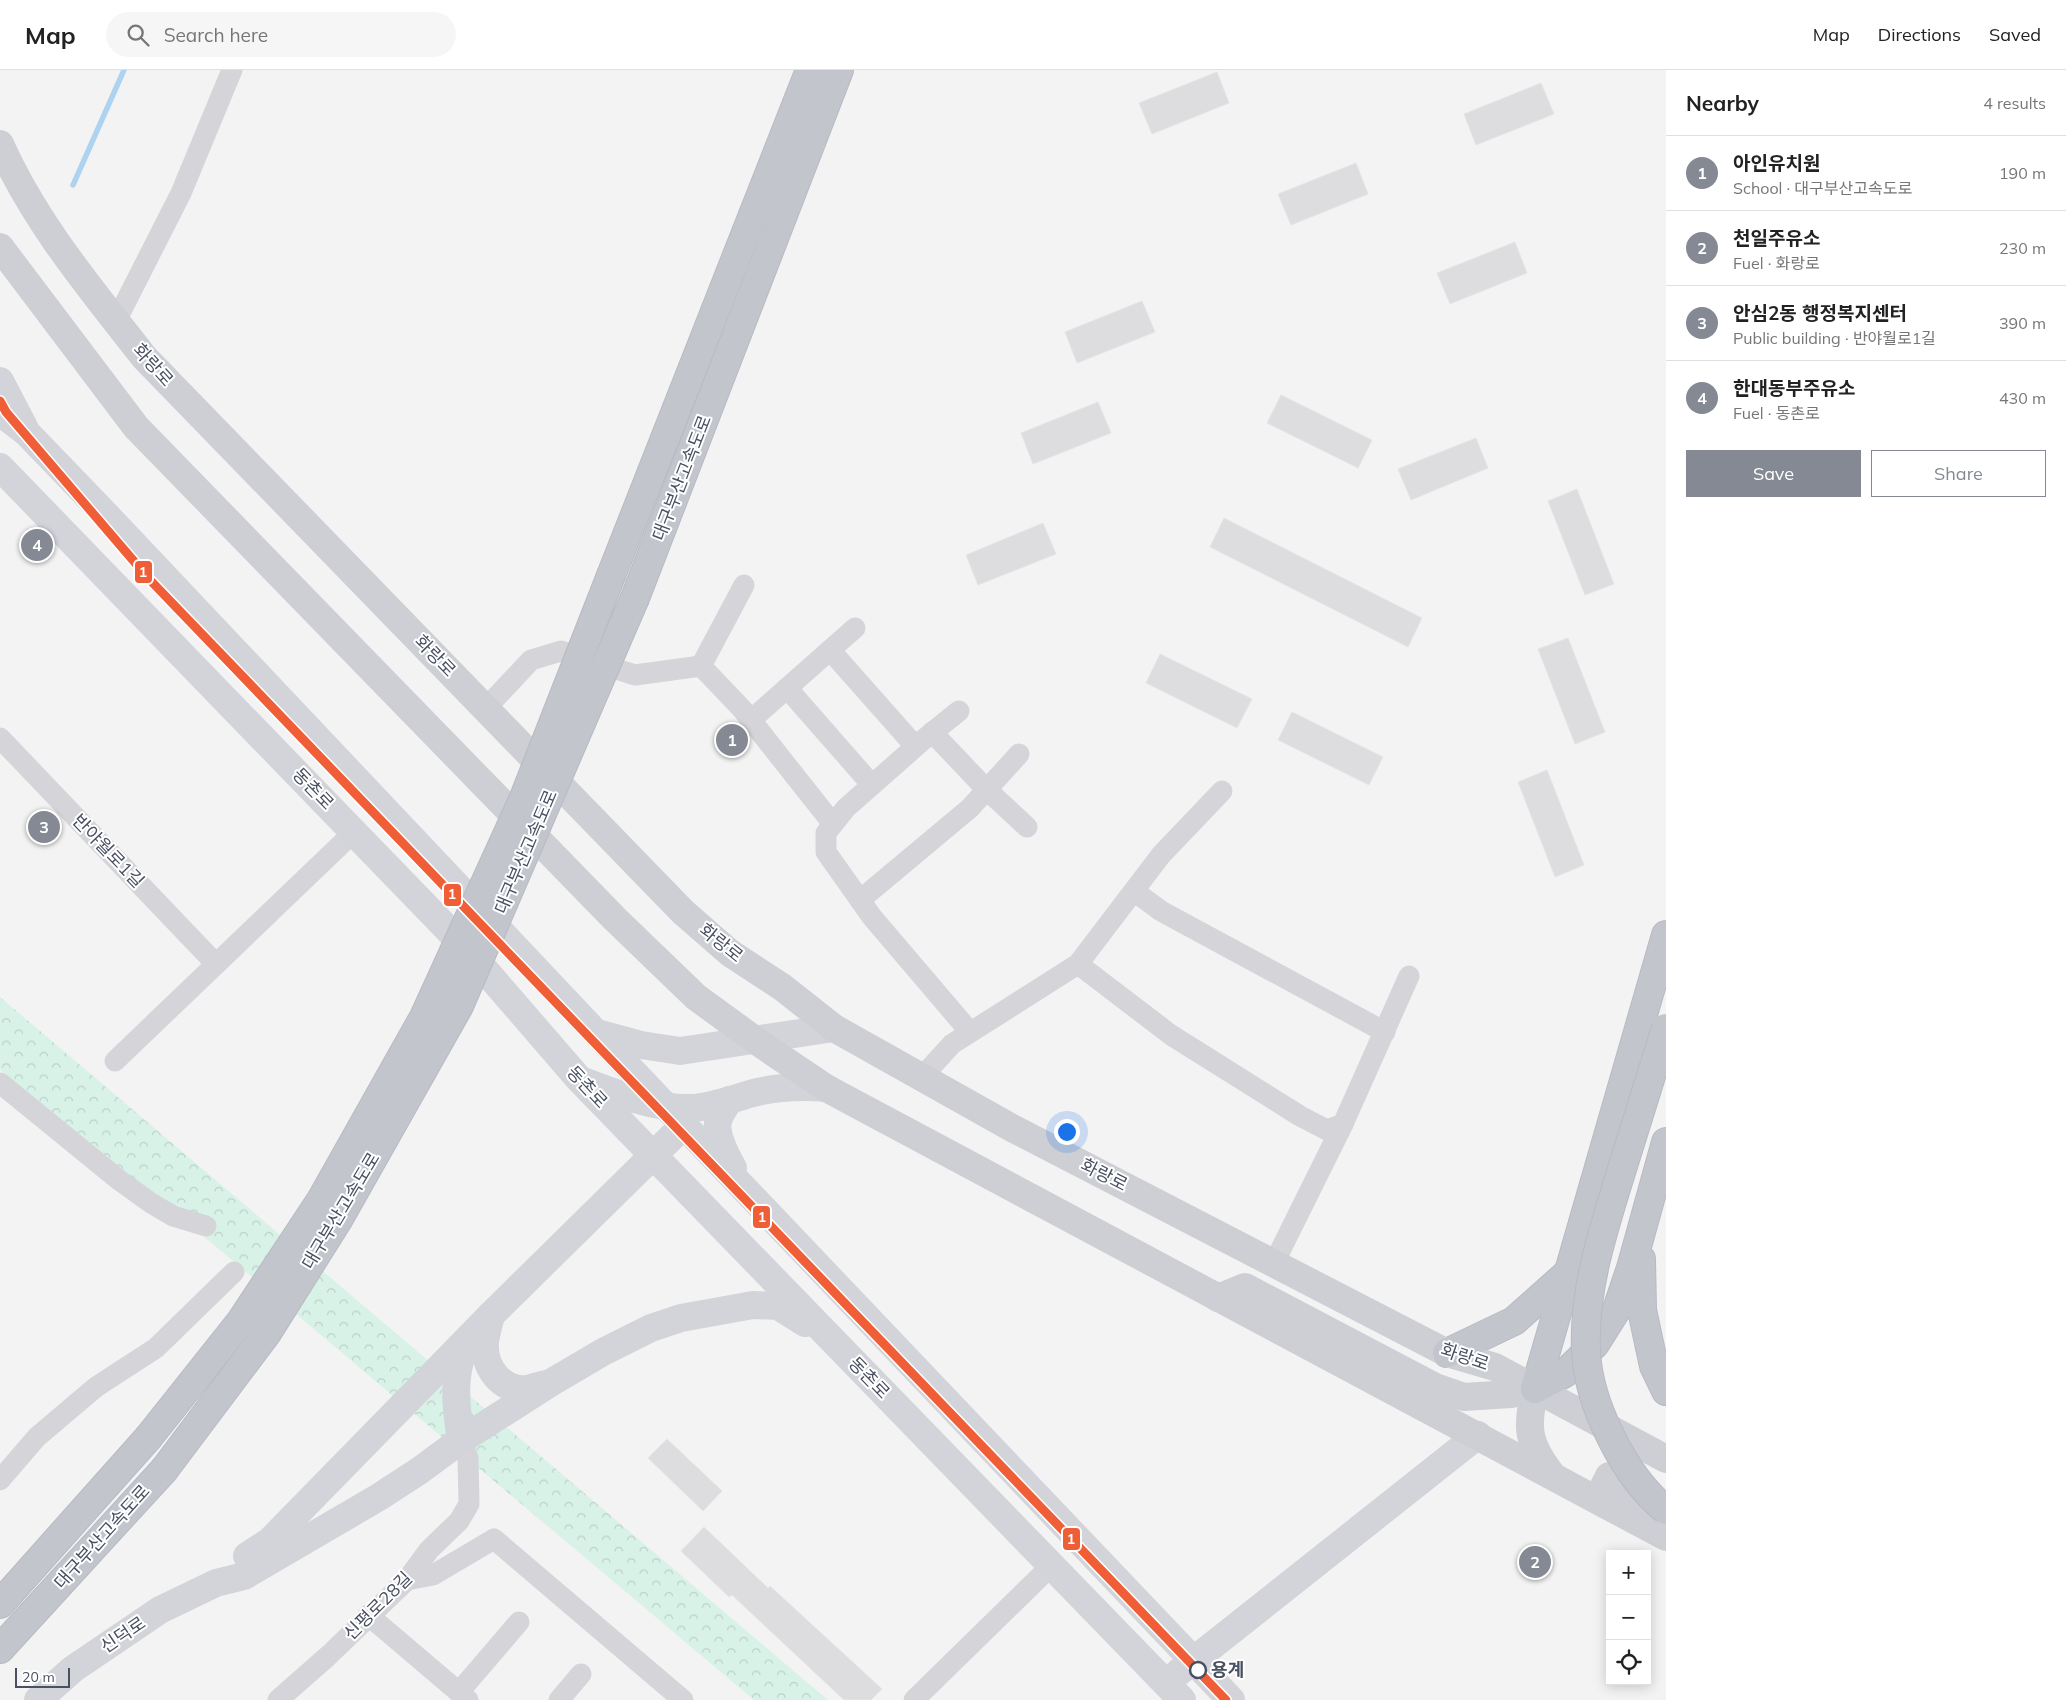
<!DOCTYPE html>
<meta charset="utf-8">
<style>
body{margin:0;font-family:Mulish,"Noto Sans KR",sans-serif;background:#f6f6f6;color:#222}
.controls{position:absolute;right:15px;bottom:15px;display:grid;overflow:hidden;border-radius:0px;box-shadow:0 2px 12px #0003}
.controls button{width:45px;height:45px;display:grid;place-items:center;padding:0;border:0;border-bottom:1px solid #e0e0e0;background:#fff;color:#222;font:25px sans-serif}
.scale{position:absolute;left:15px;bottom:12px;width:55px;box-sizing:border-box;padding-left:5px;border:2px solid #495061;border-top:0;font-size:14px;line-height:18px;white-space:nowrap;color:#495061;-webkit-text-stroke:4px #fff;paint-order:stroke}
.you{position:absolute;left:1066px;top:1061px;width:18px;height:18px;margin:-12px;border:4px solid #fff;border-radius:50%;background:#1a73e8;box-shadow:0 0 0 8px #1a73e833}
.badge{display:grid;place-items:center;width:32px;height:32px;border-radius:50%;background:#858994;color:#fff;font-size:16px;font-weight:700}
.pin{position:absolute;translate:-50% -50%;border:2px solid #fff;box-shadow:0 1px 5px #0006}
.list{margin:0;padding:0;list-style:none}
h2{display:flex;justify-content:space-between;align-items:center;height:65px;margin:0;padding:0 20px;font-size:21px}
h2 small{font-size:16px;font-weight:400;color:#767676}
.list li{display:grid;grid-template-columns:32px 1fr auto;gap:15px;align-items:center;box-sizing:border-box;height:75px;padding:0 20px;border-top:1px solid #e0e0e0}
.list b{display:block;font-size:19px;white-space:nowrap}
.list p{margin:0;font-size:16px;white-space:nowrap;color:#767676}
.list em{font-size:16px;font-style:normal;color:#767676}
.actions{display:flex;gap:10px;padding:15px 20px}
.actions a{flex:1;padding:11px 0;border:1px solid #858994;border-radius:0px;text-align:center;font-size:18px;color:#858994}
.actions .main{background:#858994;color:#fff}
.icon{flex:none;width:28px;height:28px;fill:none;stroke:currentColor;stroke-width:2;stroke-linecap:round;stroke-linejoin:round}
.map{position:relative;flex:none;width:1666px;height:1630px;overflow:hidden}
header{display:flex;align-items:center;gap:30px;box-sizing:border-box;height:70px;padding:0 25px;background:#fff;border-bottom:1px solid #e0e0e0}
header strong{font-size:24px}
nav{display:flex;gap:28px;margin-inline-start:auto;font-size:18px}
.search{width:350px;height:45px;background:#f6f6f6;display:flex;align-items:center;gap:12px;box-sizing:border-box;padding:0 18px;border-radius:28px;color:#767676;font-size:19px}
main{display:flex}
aside{flex:1;background:#fff}
.map>svg:first-child{display:block}
.park{fill:url(#park-crowns)}
.lines{fill:none;stroke-linecap:round;stroke-linejoin:round}
.stream{stroke:#add3f0;stroke-width:5.5}
.building{fill:#dddcdf;stroke:#e5e5e6}
.highway-casing{stroke:#b8bac3;stroke-width:30}
.street{stroke:#d5d5d9;stroke-width:21}
.secondary{stroke:#d3d4d9;stroke-width:28}
.primary{stroke:#cecfd4;stroke-width:28}
.highway{stroke:#c3c5cd;stroke-width:28}
.highway-bridge-casing{stroke:#b8bac3;stroke-width:30;stroke-linecap:butt}
.highway-bridge{stroke:#c3c5cd;stroke-width:28}
.metro-1-casing{stroke:#fff;stroke-width:12}
.metro-1{stroke:#ef5e37;stroke-width:9}
.stop-dot{fill:#fff;stroke:#495061;stroke-width:2.5}
.labels{text-anchor:middle;stroke-width:4;stroke-linejoin:round;paint-order:stroke}
.street-label{font-size:18px;fill:#495061;stroke:#fff}
.stop-label{font-size:18px;font-weight:bold;fill:#495061;stroke:#fff;text-anchor:start}
.line-badge{stroke:#fff;stroke-width:2}
.badge-label{font-size:14px;text-anchor:middle;font-weight:bold;fill:#fff}
</style>
<header>
<strong>Map</strong>
<div class="search"><svg class="icon" aria-label="search" viewBox="0 0 24 24"><circle cx="10" cy="10" r="6"/><path d="M15 15l6 6"/></svg>Search here</div>
<nav><a>Map</a><a>Directions</a><a>Saved</a></nav>
</header>
<main>
<div class="map">
<svg width="1666" height="1630" viewBox="0 0 1666 1630">
<defs>
<pattern id="park-crowns" width="20" height="18" patternUnits="userSpaceOnUse" patternTransform="scale(1.25)"><rect width="20" height="18" fill="#d8f2e8"/><path d="M2 6a3 3 0 1 1 6 0M12 15a3 3 0 1 1 6 0" fill="none" stroke="#bbd1ca"/></pattern>
</defs>
<rect width="100%" height="100%" fill="#f4f3f3"/>
<!-- park -->
<path class="park" d="M0,927L828,1630H754L220,1180L0,1000Z"/>
<g class="lines">
<!-- stream -->
<path class="stream" d="M73,115L124,0"/>
</g>
<!-- building -->
<g class="building">
<path d="M1217,2L1229,33L1152,64L1139,33Z"/>
<path d="M1541,13L1554,44L1476,75L1464,44Z"/>
<path d="M1356,93L1368,124L1291,155L1278,124Z"/>
<path d="M1515,172L1527,203L1450,234L1437,203Z"/>
<path d="M1142,231L1155,262L1077,293L1065,262Z"/>
<path d="M1281,325L1372,370L1358,398L1267,353Z"/>
<path d="M1098,332L1111,363L1033,394L1021,363Z"/>
<path d="M1476,368L1488,398L1411,430L1398,399Z"/>
<path d="M1577,419L1614,514L1585,525L1548,431Z"/>
<path d="M1224,448L1422,548L1408,577L1210,477Z"/>
<path d="M1043,453L1056,484L978,515L966,485Z"/>
<path d="M1568,568L1605,662L1575,674L1538,579Z"/>
<path d="M1160,584L1252,629L1237,658L1146,613Z"/>
<path d="M1292,642L1383,687L1369,715L1278,670Z"/>
<path d="M1547,700L1584,795L1555,807L1518,712Z"/>
<path d="M667,1369L722,1421L703,1441L648,1388Z"/>
<path d="M704,1457L768,1518L770,1516L882,1619L871,1630H844L732,1525L729,1527L681,1481Z"/>
</g>
<g class="lines">
<!-- highway casing -->
<g class="highway-casing">
<g id="highway">
<path d="M612,503L810,0"/>
<path d="M635,528L839,0"/>
<path d="M1641,1189L1642,1240L1654,1296L1666,1321"/>
<path d="M1447,1283L1514,1251L1569,1202"/>
<path d="M1535,1319L1666,865"/>
<path d="M1535,1319L1565,1303L1595,1274L1617,1239L1631,1198L1666,1072"/>
<path d="M0,1534L148,1368"/>
<path d="M0,1579L164,1400"/>
</g>
</g>
<!-- street -->
<g class="street">
<path d="M116,251L181,123L232,0"/>
<path d="M830,580L915,676"/>
<path d="M701,596L744,515"/>
<path d="M787,618L872,715"/>
<path d="M486,638L531,590L561,581L635,605L701,596L742,639L833,754"/>
<path d="M959,641L923,670L846,738L826,763V782L872,847L970,962"/>
<path d="M751,650L855,558"/>
<path d="M932,662L986,719L1027,757"/>
<path d="M0,668L216,894"/>
<path d="M1134,821L1161,841L1385,962"/>
<path d="M860,830L970,738L1019,684"/>
<path d="M1078,894L1171,965L1300,1046L1327,1060L1343,1054L1409,906"/>
<path d="M115,991L355,761"/>
<path d="M922,1007L952,974L1078,894L1161,785L1222,721"/>
<path d="M0,1013L119,1110L151,1133L173,1146L206,1156"/>
<path d="M1274,1193L1343,1054"/>
<path d="M0,1410L37,1367L96,1317L156,1278L234,1202"/>
<path d="M407,1510L433,1505L494,1469L683,1630"/>
<path d="M368,1545L468,1630"/>
<path d="M459,1622L519,1552"/>
<path d="M278,1630L328,1586L407,1510L429,1480L459,1451L469,1434L468,1388L461,1370"/>
<path d="M559,1630L581,1604"/>
<path d="M914,1630L1052,1495"/>
</g>
<!-- secondary -->
<g class="secondary">
<path d="M0,311L24,357"/>
<path d="M0,342L27,363L108,447L595,962L1231,1630"/>
<path d="M0,397L464,876L579,1009L1182,1630"/>
<path d="M597,963L641,975L680,981L834,958"/>
<path d="M586,1012C617,1024 657,1039 690,1038C711,1038 737,1027 757,1022C780,1017 803,1016 826,1018"/>
<path d="M729,1030C726,1036 721,1042 719,1048C713,1063 726,1085 733,1098"/>
<path d="M491,1245C489,1254 486,1263 485,1272C483,1296 501,1322 527,1319C533,1318 540,1315 546,1314"/>
<path d="M461,1370C456,1340 451,1299 468,1273"/>
<path d="M247,1486L270,1471L491,1245L684,1055"/>
<path d="M1179,1602L1478,1365"/>
<path d="M38,1630L73,1599L160,1540L216,1513L244,1506L379,1427L419,1401L461,1370L552,1312L603,1282L651,1258L681,1248L753,1235L778,1236L805,1253"/>
</g>
<!-- primary -->
<g class="primary">
<path d="M0,74C35,153 91,219 144,287L683,842L730,883L782,917L834,958L1012,1058L1447,1283L1495,1297L1666,1389"/>
<path d="M0,177L136,357L615,849L696,927L755,970L826,1018L1666,1467"/>
<path d="M1218,1228L1245,1217L1435,1317L1464,1327L1511,1324L1535,1319"/>
<path d="M1535,1319C1526,1357 1527,1373 1552,1405"/>
<path d="M1603,1433L1602,1420L1609,1406L1656,1431"/>
</g>
<!-- highway -->
<use href="#highway" class="highway"/>
<!-- highway-bridge casing -->
<g class="highway-bridge-casing">
<g id="highway-bridge">
<path d="M1666,958C1651,1005 1637,1052 1622,1099C1604,1158 1583,1219 1586,1281C1588,1333 1625,1408 1666,1440"/>
<path d="M148,1368L241,1251L321,1130L424,947L523,730L612,503"/>
<path d="M164,1400L267,1263L338,1150L459,936L635,528"/>
</g>
</g>
<!-- highway-bridge -->
<use href="#highway-bridge" class="highway-bridge"/>
<!-- metro-1 casing -->
<g class="metro-1-casing">
<path id="metro-1" d="M0,331L6,342L150,510L1226,1630"/>
</g>
<!-- metro-1 -->
<use href="#metro-1" class="metro-1"/>
</g>
<!-- markers -->
<circle class="stop-dot" cx="1198" cy="1600" r="8"/>
<g class="labels">
<!-- street labels -->
<g class="street-label">
<text transform="translate(153 295) rotate(48)" y="6">화랑로</text>
<text transform="translate(682 408) rotate(-69)" y="6">대구부산고속도로</text>
<text transform="translate(435 586) rotate(46)" y="6">화랑로</text>
<text transform="translate(313 719) rotate(46)" y="6">동촌로</text>
<text transform="translate(108 781) rotate(46)" y="6">반야월로1길</text>
<text transform="translate(526 782) rotate(-67)" y="6">대구부산고속도로</text>
<text transform="translate(721 873) rotate(39)" y="6">화랑로</text>
<text transform="translate(587 1017) rotate(47)" y="6">동촌로</text>
<text transform="translate(1104 1105) rotate(27)" y="6">화랑로</text>
<text transform="translate(341 1141) rotate(-59)" y="6">대구부산고속도로</text>
<text transform="translate(1465 1287) rotate(19)" y="6">화랑로</text>
<text transform="translate(869 1308) rotate(46)" y="6">동촌로</text>
<text transform="translate(102 1467) rotate(-48)" y="6">대구부산고속도로</text>
<text transform="translate(378 1536) rotate(-45)" y="6">신평로28길</text>
<text transform="translate(123 1565) rotate(-34)" y="6">신덕로</text>
</g>
<!-- stop labels -->
<g class="stop-label">
<text x="1211" y="1606">용계</text>
</g>
</g>
<g class="line-badge">
<rect x="134" y="490" width="19" height="24" rx="5" fill="#ef5e37"/>
<rect x="443" y="813" width="19" height="24" rx="5" fill="#ef5e37"/>
<rect x="752" y="1135" width="19" height="24" rx="5" fill="#ef5e37"/>
<rect x="1062" y="1457" width="19" height="24" rx="5" fill="#ef5e37"/>
</g>
<g class="badge-label">
<text x="143" y="507">1</text>
<text x="452" y="829">1</text>
<text x="762" y="1152">1</text>
<text x="1071" y="1474">1</text>
</g>
</svg>
<div class="controls">
<button>+</button>
<button>−</button>
<button><svg class="icon" aria-label="locate" viewBox="0 0 24 24"><circle cx="12" cy="12" r="6"/><path d="M12 2v4M12 18v4M2 12h4M18 12h4"/></svg></button>
</div>
<div class="scale">20 m</div>
<div class="you"></div>
<div class="pin badge" style="left:732px;top:670px">1</div>
<div class="pin badge" style="left:1535px;top:1492px">2</div>
<div class="pin badge" style="left:44px;top:757px">3</div>
<div class="pin badge" style="left:37px;top:475px">4</div>
</div>
<aside>
<h2>Nearby<small>4 results</small></h2>
<ul class="list">
<li><span class="badge">1</span><div><b>아인유치원</b><p>School · 대구부산고속도로</p></div><em>190 m</em></li>
<li><span class="badge">2</span><div><b>천일주유소</b><p>Fuel · 화랑로</p></div><em>230 m</em></li>
<li><span class="badge">3</span><div><b>안심2동 행정복지센터</b><p>Public building · 반야월로1길</p></div><em>390 m</em></li>
<li><span class="badge">4</span><div><b>한대동부주유소</b><p>Fuel · 동촌로</p></div><em>430 m</em></li>
</ul>
<div class="actions"><a class="main">Save</a><a>Share</a></div>
</aside>
</main>
